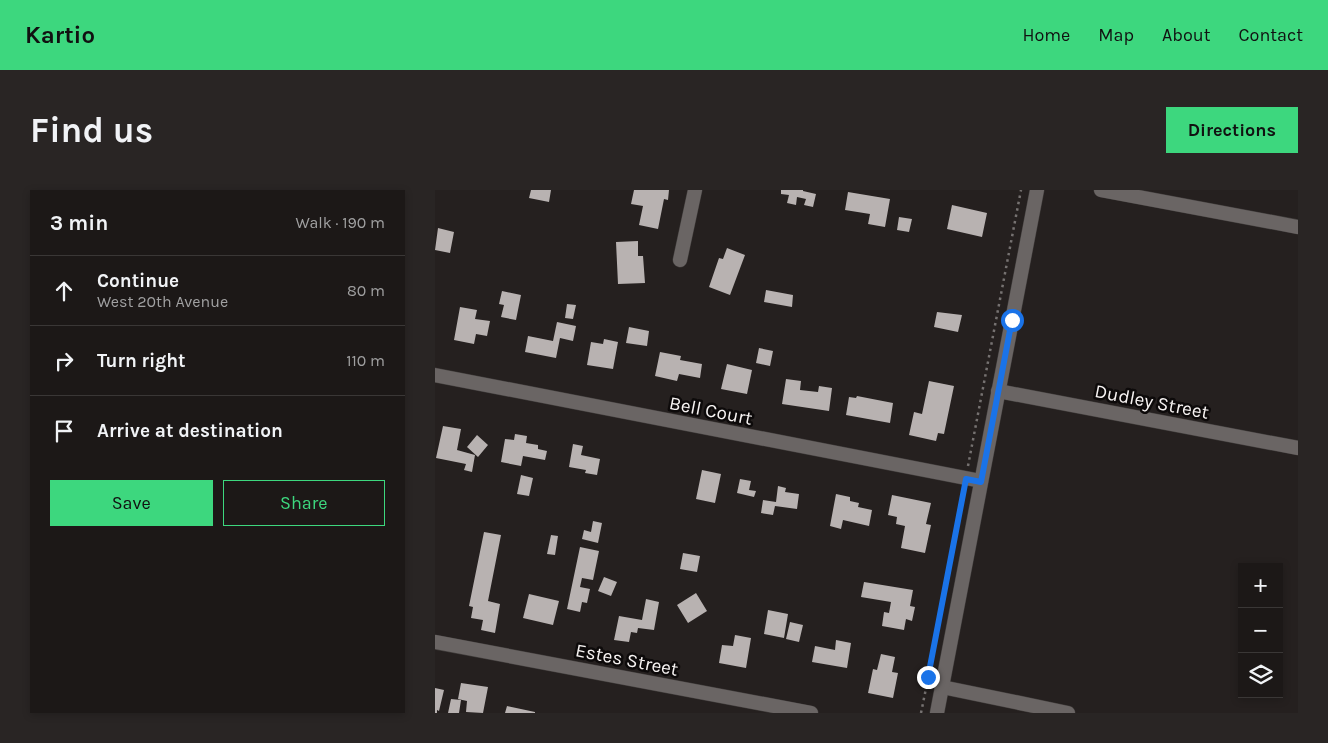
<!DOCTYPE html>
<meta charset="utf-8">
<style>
body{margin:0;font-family:Karla,sans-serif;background:#292524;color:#f1f3f6}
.controls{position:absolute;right:15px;bottom:15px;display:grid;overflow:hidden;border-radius:0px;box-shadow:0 2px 8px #0003}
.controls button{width:45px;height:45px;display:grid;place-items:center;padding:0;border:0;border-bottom:1px solid #3a3736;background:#1c1817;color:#f1f3f6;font:25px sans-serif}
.stop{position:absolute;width:15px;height:15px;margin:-11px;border:4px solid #1a73e8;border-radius:50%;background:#fff}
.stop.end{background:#1a73e8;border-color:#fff;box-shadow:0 1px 5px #0008}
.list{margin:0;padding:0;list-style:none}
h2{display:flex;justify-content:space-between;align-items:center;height:65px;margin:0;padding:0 20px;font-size:21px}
h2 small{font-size:16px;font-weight:400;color:#a0a0a1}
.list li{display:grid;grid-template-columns:32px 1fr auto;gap:15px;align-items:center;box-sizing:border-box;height:70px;padding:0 20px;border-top:1px solid #3a3736}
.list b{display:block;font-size:19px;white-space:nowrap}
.list p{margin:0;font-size:16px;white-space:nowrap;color:#a0a0a1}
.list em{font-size:16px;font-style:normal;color:#a0a0a1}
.actions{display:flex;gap:10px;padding:15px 20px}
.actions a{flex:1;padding:11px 0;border:1px solid #3dd77e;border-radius:0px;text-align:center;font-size:18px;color:#3dd77e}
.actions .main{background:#3dd77e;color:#111}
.icon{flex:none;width:28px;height:28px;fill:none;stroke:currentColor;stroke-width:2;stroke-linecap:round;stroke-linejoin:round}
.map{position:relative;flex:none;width:863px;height:523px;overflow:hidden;border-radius:0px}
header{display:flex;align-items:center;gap:30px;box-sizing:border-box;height:70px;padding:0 25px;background:#3dd77e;color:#111}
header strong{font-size:24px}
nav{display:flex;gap:28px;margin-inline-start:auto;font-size:18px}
.intro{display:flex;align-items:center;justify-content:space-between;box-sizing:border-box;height:120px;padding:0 30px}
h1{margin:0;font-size:35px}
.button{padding:12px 22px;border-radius:0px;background:#3dd77e;color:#111;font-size:18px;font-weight:700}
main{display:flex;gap:30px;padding:0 30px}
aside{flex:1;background:#1c1817;border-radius:0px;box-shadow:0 2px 8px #0003}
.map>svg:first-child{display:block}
</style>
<header>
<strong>Kartio</strong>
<nav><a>Home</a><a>Map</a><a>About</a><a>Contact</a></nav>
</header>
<div class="intro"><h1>Find us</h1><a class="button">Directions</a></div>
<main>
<aside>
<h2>3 min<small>Walk · 190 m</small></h2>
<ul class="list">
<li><svg class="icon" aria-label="ahead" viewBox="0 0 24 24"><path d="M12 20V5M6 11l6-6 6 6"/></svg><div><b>Continue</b><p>West 20th Avenue</p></div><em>80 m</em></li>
<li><svg class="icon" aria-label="right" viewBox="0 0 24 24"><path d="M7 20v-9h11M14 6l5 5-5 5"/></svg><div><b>Turn right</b></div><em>110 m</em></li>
<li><svg class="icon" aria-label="arrive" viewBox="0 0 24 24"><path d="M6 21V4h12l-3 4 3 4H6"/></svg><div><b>Arrive at destination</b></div></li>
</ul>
<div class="actions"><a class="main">Save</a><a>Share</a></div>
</aside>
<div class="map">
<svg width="863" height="523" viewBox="0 0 863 523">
<rect width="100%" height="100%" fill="#25201f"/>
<path fill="#b8b2b1" d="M96,0H116L114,12L94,8Z
M199,0H234L233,10L229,9L223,39L204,35L208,16L196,14Z
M346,0H368V1L381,4L378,17L369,15L371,9L362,7L361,15L352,13L354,5L346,4Z
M413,2L455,9L450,37L433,34L435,24L410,20Z
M517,15L552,23L547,47L512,39Z
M464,27L477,29L474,42L462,40Z
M3,38L19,42L15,63L0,60Z
M203,51V66H208L210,93L183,94L181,52Z
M292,58L310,65L295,105L274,97L284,68L288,69Z
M331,100L358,105L357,117L329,112Z
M67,101L86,105L81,130L66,127L69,115L64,114Z
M132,114L141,115L138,129L130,128Z
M25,117L42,120L40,129L55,131L52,146L41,144L39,154L19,150Z
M502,122L527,125L523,142L499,137Z
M122,132L141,136L138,151L125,148L121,168L90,162L93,146L118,151Z
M194,137L214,141L212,156L191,153Z
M169,149L183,152L178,179L152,175L156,152L168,154Z
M324,158L338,161L335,176L321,173Z
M225,162L246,166L245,170L267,174L265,188L244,184L242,191L220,186Z
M292,174L317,180L312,204L286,199Z
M351,189L366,191L365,200L383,202L384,196L397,198L394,221L347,214Z
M494,191L519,196L509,244L503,243L501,251L474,245L479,222L487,224Z
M422,206L458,213L455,233L411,225L414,207L421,208Z
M8,236L26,239L22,260L40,265L37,282L29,280L31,274L1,268Z
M80,244L92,246L91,253L103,255V259L112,261L110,270L88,266L86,276L66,272L70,249L79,250Z
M42,245L53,255L43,267L32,257Z
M138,254L148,256L146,265L165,269L162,285L150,283L151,280L134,277Z
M267,280L286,284L280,313L261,309Z
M86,285L98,288L94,306L82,304Z
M305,289L316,291L314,300L321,301L319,307L302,303Z
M343,296L351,298L350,302L364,304L362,319L340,316L338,325L326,323L328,310L341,312Z
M401,304L415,307V311L424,313L423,317L437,320L434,336L408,330L406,339L395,336Z
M457,305L496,313L491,334L496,335L490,363L466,358L470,336L461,334L462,327L453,325Z
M158,331L167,333L163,353L147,349L149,340L156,342Z
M49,342L66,345L53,411L65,414L60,443L46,440L48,430L36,428L38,417L34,416Z
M116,345L123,346L120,365L112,364Z
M145,357L164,361L158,390L147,388L145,397L155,399L152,413L147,412L145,422L132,419Z
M248,363L265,366L262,382L245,379Z
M169,387L182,392L176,406L163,401Z
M429,392L478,400L475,416L480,417L477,431L471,429L469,440L447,436L449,422L454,423L456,412L426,407Z
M261,403L272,421L253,433L242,415Z
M94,404L124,411L118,435L88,428Z
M211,409L224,412L219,440L203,438L202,443L196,442L194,452L179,450L184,426L207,430Z
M333,420L353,424L349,448L329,444Z
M355,432L368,435L364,452L351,449Z
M300,445L316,448L311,478L284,473L287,455L298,456Z
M401,450L416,453L412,478L377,472L380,456L400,460Z
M446,464L460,467L457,482L463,483L458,508L433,503L438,479L442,480Z
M26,493L53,497L48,523L31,522L32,511L23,509Z
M0,498L9,500L4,521L2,520V523H0Z
M16,509L26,510L24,523H13Z
M72,516L100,522V523H70Z"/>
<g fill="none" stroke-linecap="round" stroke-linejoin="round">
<g stroke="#413d3c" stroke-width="15">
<path id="minor" d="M666,0L863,37
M245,70L260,0
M0,185L546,291
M563,201L863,258
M0,452L376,523
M507,497L633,523"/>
</g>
<g stroke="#413d3c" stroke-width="15">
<path id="tertiary" d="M502,523L602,0"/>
</g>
<path stroke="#767271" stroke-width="2.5" stroke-dasharray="2.5 4" stroke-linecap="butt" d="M533,276L586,0
M518,357L529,301
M486,523L503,439"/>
<use href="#minor" stroke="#6a6564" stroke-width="14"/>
<use href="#tertiary" stroke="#6a6564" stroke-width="14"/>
</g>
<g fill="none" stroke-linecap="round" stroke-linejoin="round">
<path stroke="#1a73e8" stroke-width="6" d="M493,487L531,289L546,292L577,130"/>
</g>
<g text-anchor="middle" stroke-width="5" stroke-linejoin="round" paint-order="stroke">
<g font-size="19" fill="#f7f3f2" stroke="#0d0a0a">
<text transform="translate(717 211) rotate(11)" y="7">Dudley Street</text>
<text transform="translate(276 220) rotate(11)" y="7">Bell Court</text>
<text transform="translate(192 469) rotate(11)" y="7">Estes Street</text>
</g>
</g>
</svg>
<div class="controls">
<button>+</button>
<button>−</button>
<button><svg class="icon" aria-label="layers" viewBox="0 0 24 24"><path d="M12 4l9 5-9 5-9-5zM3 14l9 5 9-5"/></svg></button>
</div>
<div class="stop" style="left:577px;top:130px"></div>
<div class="stop end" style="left:493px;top:487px"></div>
</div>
</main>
